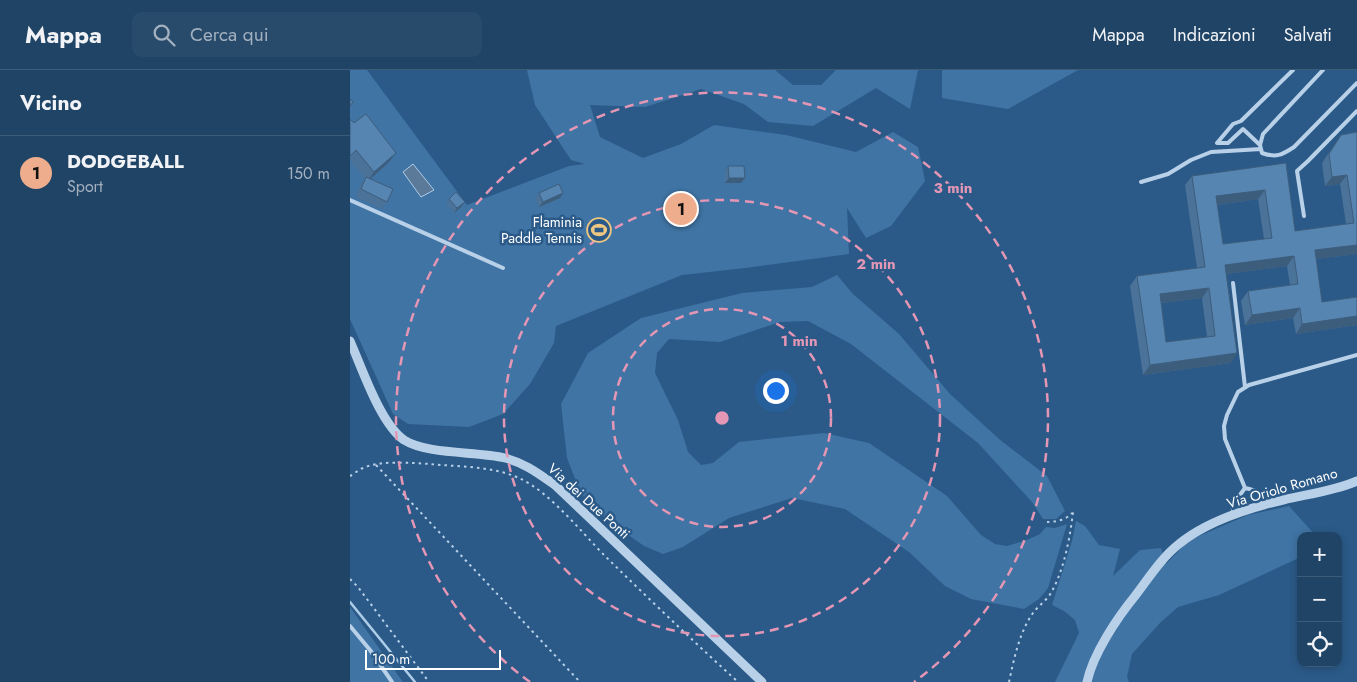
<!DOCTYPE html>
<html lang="it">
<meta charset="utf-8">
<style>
body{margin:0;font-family:Jost,sans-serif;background:#284b6c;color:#f1f3f6}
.controls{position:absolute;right:15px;bottom:15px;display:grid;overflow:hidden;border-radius:10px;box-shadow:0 2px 8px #0003}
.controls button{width:45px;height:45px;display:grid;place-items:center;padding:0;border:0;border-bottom:1px solid #3d5c7a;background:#204466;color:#f1f3f6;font:25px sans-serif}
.scale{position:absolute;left:15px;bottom:12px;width:136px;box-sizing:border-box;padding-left:5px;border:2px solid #fff;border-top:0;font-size:14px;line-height:18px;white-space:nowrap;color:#fff;-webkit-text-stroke:4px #2b5a88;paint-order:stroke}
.you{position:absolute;left:425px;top:320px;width:18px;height:18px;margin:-12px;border:4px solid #fff;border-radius:50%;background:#1a73e8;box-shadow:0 0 0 8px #1a73e833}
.badge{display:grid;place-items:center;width:32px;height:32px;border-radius:50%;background:#eead8d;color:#111;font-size:16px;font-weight:700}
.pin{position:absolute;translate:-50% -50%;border:2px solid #fff;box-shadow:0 1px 5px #0006}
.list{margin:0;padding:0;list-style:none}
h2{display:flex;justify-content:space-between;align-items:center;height:65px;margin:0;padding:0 20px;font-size:21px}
h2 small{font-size:16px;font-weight:400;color:#a2b0bf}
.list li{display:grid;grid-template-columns:32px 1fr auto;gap:15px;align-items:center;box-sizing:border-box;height:75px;padding:0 20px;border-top:1px solid #3d5c7a}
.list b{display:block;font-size:19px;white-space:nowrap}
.list p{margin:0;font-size:16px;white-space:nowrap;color:#a2b0bf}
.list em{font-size:16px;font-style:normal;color:#a2b0bf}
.icon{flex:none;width:28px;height:28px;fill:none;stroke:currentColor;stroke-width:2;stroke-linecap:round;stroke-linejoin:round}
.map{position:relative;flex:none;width:1007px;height:612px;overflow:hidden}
header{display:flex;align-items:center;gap:30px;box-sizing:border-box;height:70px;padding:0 25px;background:#204466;border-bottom:1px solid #3d5c7a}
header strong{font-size:24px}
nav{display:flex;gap:28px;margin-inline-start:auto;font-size:18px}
.search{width:350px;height:45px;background:#284b6c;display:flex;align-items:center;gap:12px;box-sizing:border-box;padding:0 18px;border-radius:10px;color:#a2b0bf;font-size:19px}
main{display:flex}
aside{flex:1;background:#204466}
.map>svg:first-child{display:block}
</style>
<header>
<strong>Mappa</strong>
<div class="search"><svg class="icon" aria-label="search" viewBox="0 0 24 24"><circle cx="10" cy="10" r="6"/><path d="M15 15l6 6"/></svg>Cerca qui</div>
<nav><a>Mappa</a><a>Indicazioni</a><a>Salvati</a></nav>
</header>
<main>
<aside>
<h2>Vicino<small></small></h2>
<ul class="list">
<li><span class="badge">1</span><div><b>DODGEBALL</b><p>Sport</p></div><em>150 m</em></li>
</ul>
</aside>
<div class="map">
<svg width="1007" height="612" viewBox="0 0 1007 612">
<rect width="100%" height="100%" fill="#2b5a88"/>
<path fill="#4074a4" d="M0,0H17L117,135L219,96L235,94L221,90L185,35L177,0H425L443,15H471L486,0H568L560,39L526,18L463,56L418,52L394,34L351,19L295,37L240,35L250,67L293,88L331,74L364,55L436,65L506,82L543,62L568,77L575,111L541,156L516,168L497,138L499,184L395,198L332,205L206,256L204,273L180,314L153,344L119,357L58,354L43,344L0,249Z
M592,0H728L658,39L592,28Z
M487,205L503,224L549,264L600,324L649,369L697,406L715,441L706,449H693L682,432L628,373L501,274L458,251L430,252L370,272L319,269L307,283L305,303L328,350L338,382L351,395L363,393L389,372L474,363L519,373L597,426L631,465L645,474L657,476L677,470L690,464L696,457L705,458L717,454L698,518L689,529L674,539L621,529L595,516L559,482L495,439L442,428L379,448L333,477L313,484L294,476L256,449L231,424L217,388L211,334L238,283L291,248L392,223L462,217Z
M939,436L966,466H951V487L869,525L828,537L810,553L782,584L777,607L779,612H705L729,563L725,550L714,541L702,535L722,471L726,451L735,456L749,475L770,479L763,506L790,480L811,478L816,494L835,474L849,466L898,445Z
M0,537L50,608L53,612H0Z"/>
<path fill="#5b7a99" stroke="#adcce8" d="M63,94L84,120L71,127L53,102Z"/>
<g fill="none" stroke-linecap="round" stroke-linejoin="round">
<path stroke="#adcce8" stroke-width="2.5" d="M0,532L65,612"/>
<path stroke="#b8d1e8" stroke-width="2" stroke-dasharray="2.5 4" stroke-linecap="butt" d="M26,395L230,612
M0,406C4,404 8,400 13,398C30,390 61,393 80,394C110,397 142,396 169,408C200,422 232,463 256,487C299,529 343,571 388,612
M697,452C705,452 716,450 722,443
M0,509L8,517L79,612
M659,612C664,589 669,563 683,543C688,536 696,531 701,523C714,500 720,468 723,442"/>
<path stroke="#b8d1e8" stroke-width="4" d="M943,0L891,51L883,54L867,73H878L893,59L910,75L912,83C926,88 932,85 944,77L1007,13
M910,75L913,64L973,0
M791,112L818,104L841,90L861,82L911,79
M0,130L153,198
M954,146L947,101L958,91L1007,41
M883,213L895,317
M895,418L875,369L874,356L877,345L888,322L899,315L1007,285
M884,443L882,436L895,418C905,420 915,423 919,433
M0,556L20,580L42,612"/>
<path stroke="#b8d1e8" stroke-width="9" d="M0,271C12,298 30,353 54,370C78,385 127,381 155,388C175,393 189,404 205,415L412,612
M737,612C743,584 767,548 785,526C798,509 812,487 829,474C857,451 899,438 933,430C958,424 984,421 1007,411"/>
</g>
<path fill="#4b7298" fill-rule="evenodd" d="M0,49L39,92L20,109L37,132L32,139L6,127L11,114L15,109L0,90Z
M1007,62V184L966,189L972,232L1007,227V255L946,264L943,248L895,255L891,231L898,221L940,215L937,196L876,204L881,293L793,305L780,216L787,206L847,198L835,115L842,106L936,93L945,161L996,154L990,114L975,116L972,93L991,65ZM908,129L914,169L873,174L867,135ZM852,228L857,267L816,272L811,233Z
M378,96L395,108L391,113H375V101Z
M189,123L210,128L189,137L185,128Z
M99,129L111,137L104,143L96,133Z"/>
<path fill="#3d5d7c" d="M46,83L39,92L17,112L24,102Z
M997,105L990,114L975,116L982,107Z
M379,108H395L391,113H375Z
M915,120L908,129L860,136L866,126Z
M213,123L210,128L189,137L193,132Z
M115,132L111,137L104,143L107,138Z
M1007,175V184L958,190L965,180Z
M944,186L937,196L868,205L875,195Z
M859,218L852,228L803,234L810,224Z
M950,238L943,248L895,255L902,245Z
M1007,246V255L946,264L952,254Z
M887,283L881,293L793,305L800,295Z"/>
<path fill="#5785b1" stroke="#3d5d7c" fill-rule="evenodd" d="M0,29L3,32L0,36Z
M16,44L46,83L24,102L6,80L0,86V49L4,53Z
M1007,62V175L965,180L972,232L1007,227V246L952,254L950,238L902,245L898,221L948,214L944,186L875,195L887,283L800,295L787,206L855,197L842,106L936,93L945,161L1004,153L997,105L982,107L979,84L991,65ZM915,120L922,168L873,174L866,126ZM859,218L865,266L816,272L810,224Z
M378,96H394L395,108H379Z
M16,107L43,119L37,132L11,119Z
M209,114L213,123L193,132L189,123Z
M106,122L115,132L107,138L99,129Z"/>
<g fill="none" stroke="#e497b5" stroke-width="2.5" stroke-dasharray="9 6">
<circle cx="372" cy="348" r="109"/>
<circle cx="372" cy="348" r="218"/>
<path d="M180 612A326 326 0 1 1 564 612"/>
</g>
<defs>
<g id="stadium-ring" transform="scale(1.25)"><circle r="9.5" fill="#2b5a88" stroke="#eec780" stroke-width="1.5"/><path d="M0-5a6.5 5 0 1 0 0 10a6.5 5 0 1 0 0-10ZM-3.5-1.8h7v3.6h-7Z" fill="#eec780"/></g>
</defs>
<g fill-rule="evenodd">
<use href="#stadium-ring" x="249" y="160"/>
</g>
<g text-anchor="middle" stroke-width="5" stroke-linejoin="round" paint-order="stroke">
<g font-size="14" fill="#fff" stroke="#2b5a88" text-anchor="end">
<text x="232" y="157">Flaminia<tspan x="232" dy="16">Paddle Tennis</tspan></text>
</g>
<g font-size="14" fill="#fff" stroke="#2b5a88">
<text transform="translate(932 418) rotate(-16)" y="5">Via Oriolo Romano</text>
<text transform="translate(239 431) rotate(42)" y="5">Via dei Due Ponti</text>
</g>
</g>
<circle cx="372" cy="348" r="8" fill="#e497b5" stroke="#2b5a88" stroke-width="2.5"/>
<g font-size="15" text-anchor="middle" font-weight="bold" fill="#e497b5" stroke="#2b5a88" stroke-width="5" stroke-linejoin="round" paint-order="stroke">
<text x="603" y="123">3 min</text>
<text x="526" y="199">2 min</text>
<text x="449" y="276">1 min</text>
</g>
</svg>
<div class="controls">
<button>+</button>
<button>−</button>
<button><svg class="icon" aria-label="locate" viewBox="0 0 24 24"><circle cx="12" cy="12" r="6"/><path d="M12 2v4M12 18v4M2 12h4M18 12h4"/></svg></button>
</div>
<div class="scale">100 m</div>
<div class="you"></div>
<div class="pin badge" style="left:331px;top:139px">1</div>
</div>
</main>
